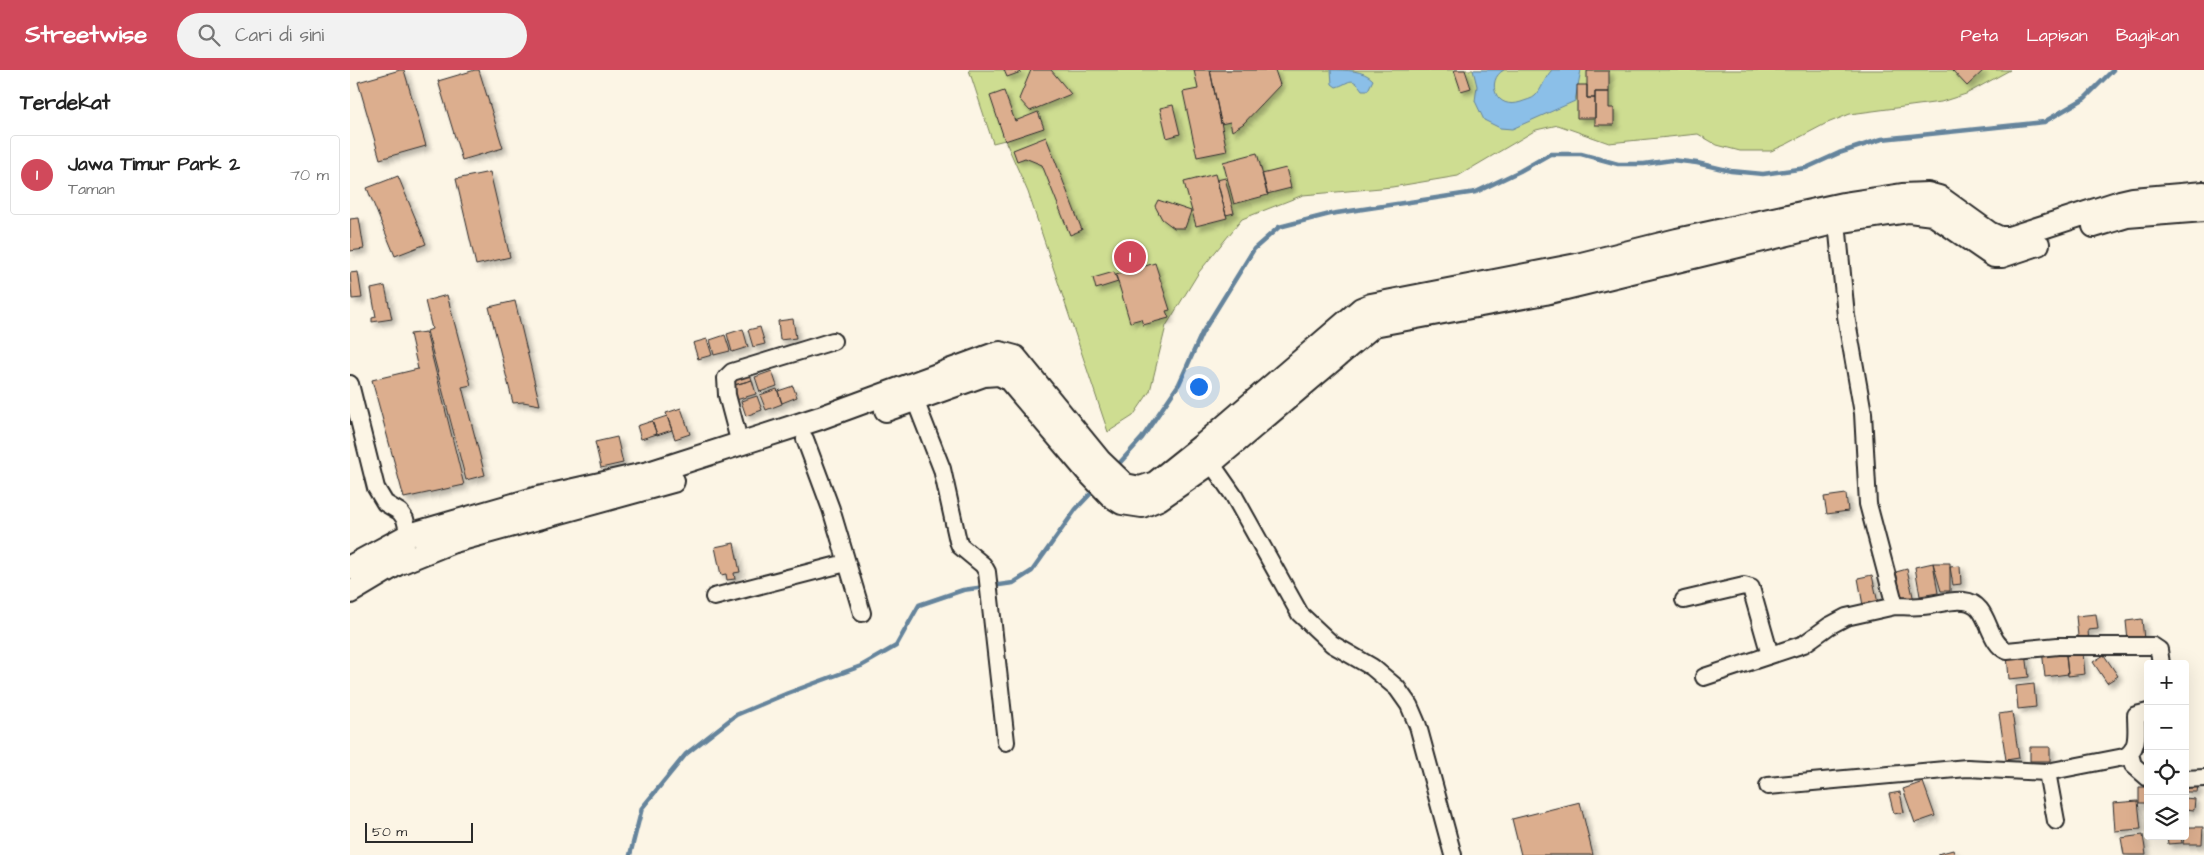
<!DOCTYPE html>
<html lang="id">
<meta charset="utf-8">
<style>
body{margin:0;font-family:"Architects Daughter",sans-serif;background:#f2f2f2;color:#222}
.controls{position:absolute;right:15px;bottom:15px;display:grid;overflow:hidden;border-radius:5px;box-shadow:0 5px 20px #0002}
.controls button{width:45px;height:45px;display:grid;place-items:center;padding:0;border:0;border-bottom:1px solid #e0e0e0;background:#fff;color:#222;font:25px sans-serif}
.scale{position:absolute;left:15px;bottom:12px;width:108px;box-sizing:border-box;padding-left:5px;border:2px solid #2b2b2b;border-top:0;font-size:14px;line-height:18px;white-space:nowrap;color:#2b2b2b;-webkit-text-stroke:4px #fcf5e5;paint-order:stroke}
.you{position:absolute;left:848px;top:316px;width:18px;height:18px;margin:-12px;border:4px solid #fff;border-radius:50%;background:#1a73e8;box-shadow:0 0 0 8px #1a73e833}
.badge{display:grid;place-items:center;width:32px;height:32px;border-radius:50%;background:#d1495b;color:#fff;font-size:16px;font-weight:700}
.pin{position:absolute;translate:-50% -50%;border:2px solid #fff;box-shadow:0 1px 5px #0006}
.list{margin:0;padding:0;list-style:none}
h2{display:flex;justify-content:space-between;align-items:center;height:65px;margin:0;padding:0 20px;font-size:21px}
h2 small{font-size:16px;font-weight:400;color:#767676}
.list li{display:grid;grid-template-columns:32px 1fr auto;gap:15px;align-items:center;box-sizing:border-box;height:80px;margin:0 10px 10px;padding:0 10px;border:1px solid #e0e0e0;border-radius:5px}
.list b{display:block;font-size:19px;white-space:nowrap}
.list p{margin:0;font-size:16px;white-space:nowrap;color:#767676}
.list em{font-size:16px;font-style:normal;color:#767676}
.icon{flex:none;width:28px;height:28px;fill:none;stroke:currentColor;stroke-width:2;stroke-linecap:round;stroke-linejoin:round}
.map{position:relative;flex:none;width:1854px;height:785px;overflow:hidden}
header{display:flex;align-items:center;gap:30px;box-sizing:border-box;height:70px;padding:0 25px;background:#d1495b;color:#fff}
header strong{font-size:24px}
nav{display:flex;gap:28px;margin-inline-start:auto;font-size:18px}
.search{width:350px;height:45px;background:#f2f2f2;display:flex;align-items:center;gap:12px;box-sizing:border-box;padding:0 18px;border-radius:28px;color:#767676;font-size:19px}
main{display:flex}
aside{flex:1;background:#fff}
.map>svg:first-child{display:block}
</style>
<header>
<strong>Streetwise</strong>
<div class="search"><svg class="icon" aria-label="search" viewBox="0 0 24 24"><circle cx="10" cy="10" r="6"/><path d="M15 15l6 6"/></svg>Cari di sini</div>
<nav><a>Peta</a><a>Lapisan</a><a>Bagikan</a></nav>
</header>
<main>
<aside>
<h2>Terdekat<small></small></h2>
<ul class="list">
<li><span class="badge">1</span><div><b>Jawa Timur Park 2</b><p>Taman</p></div><em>70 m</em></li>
</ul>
</aside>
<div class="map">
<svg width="1854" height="785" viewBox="0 0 1854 785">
<defs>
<filter id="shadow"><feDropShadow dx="4" dy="4" stdDeviation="2.5" flood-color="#0004"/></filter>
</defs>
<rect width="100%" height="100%" fill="#fcf5e5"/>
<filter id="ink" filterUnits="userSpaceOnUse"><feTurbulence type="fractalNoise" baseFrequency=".02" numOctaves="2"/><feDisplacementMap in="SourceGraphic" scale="10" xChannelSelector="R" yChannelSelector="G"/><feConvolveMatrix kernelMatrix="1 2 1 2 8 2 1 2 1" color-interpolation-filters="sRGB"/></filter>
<g filter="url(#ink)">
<path fill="#cedd91" stroke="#7c845e" d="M619,0H1660L1616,24L1591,32L1500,44L1475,54L1437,74L1421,81H1390L1367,75L1348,64L1259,73L1208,55L1186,60L1108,106L1042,117L953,125L892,149L849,202L816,256L800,321L783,346L758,362L678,122L655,70L643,73Z"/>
<path fill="#8bbfe8" stroke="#65849c" d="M981,0C996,0 1014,0 1023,10L1018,20H1012C1001,4 999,14 986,17L982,14Z
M1123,0H1154C1136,9 1144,41 1171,32C1176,30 1182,29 1185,26C1192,20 1194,8 1202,0H1231L1225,31L1162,59L1150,58L1134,50L1125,31L1127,16Z"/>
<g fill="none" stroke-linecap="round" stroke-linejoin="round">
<path stroke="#65849c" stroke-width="4.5" d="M766,397L792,368L829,314L852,263L904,179L929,157L980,144L1126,122L1170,101L1200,84H1231L1268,94H1294L1322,90L1347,93L1381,101L1413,104L1456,98L1489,83L1532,69L1694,52L1735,28L1763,0
M642,516L663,513L682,501L726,439L745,419
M280,785L292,738L336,684L386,645L438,623L511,596L546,576L569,535L613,520L635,517"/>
</g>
<path fill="#dcae8e" stroke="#2b2b2b" filter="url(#shadow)" d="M50,0H54L76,76L30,89L8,12Z
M125,0H129L153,78L112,90L88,11Z
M654,0H670L671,2L657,7Z
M681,0H701L721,24L680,41L669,29Z
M844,0H860L877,81L847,87L833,22L848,19Z
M860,0H925L930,15L893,54L882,61L880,52L871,54Z
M1104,0H1115L1121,18L1111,21Z
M1602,0H1634L1617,16Z
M1237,1H1259V22H1245V28H1237Z
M1227,15H1237V28H1245V48H1227Z
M654,21L665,51L688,42L694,58L655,71L640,26Z
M1245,22H1259V38H1264V55H1245Z
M823,35L830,64L817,68L810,38Z
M696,67L732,160L720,165L692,95L675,88L667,91L663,80Z
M907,83L918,125L884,134L873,92Z
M936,98L941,118L917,124L912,104Z
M140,102L160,187L126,195L106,109Z
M865,104L877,148L846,156L834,112Z
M48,106L76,174L45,186L17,118Z
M875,108L884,143L876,145L867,110Z
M808,130L841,141L835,158H824L812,149L805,136Z
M9,148L14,179L0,181V149Z
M805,193L820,240L816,241L819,248L793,255L791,249L780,252L766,205Z
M8,202L12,228L2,229L0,203Z
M764,202L768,212L746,219L743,208Z
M35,216L42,249L22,252V248L26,247L21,219Z
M97,225L121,315L112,317L135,405L116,410L77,261L82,259L75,231Z
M165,231L190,335L173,332L163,333L139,237Z
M443,249L446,268L430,270L428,251Z
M410,257L415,274L403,277L398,260Z
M393,259L398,277L382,282L377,264Z
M76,262L114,415L54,428L22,310L68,299L60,264Z
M375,265L380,281L364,285L360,270Z
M357,269L362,285L348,289L343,273Z
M422,301L427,316L410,322L405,307Z
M399,302L402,310L381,316L379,308Z
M402,310L406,324L386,330L381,316Z
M443,316L447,327L432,333L428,321Z
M427,319L432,334L416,340L410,325Z
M407,326L412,340L396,346L391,331Z
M331,338L340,364L325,369L316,343Z
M317,346L322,360L307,365L302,351Z
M302,351L307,364L291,369L287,356Z
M267,367L273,393L251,398L245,372Z
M1496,424L1498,441L1477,444L1474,427Z
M384,473L390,502L384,503L385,509L377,510L376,504L371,505L365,477Z
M1583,493H1600V521H1591Z
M1583,493L1588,523L1570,526L1565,497Z
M1610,496L1611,514L1603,515L1600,497Z
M1557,499L1564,531L1553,534L1546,502Z
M1522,505L1529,538L1514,541L1508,508Z
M1746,544L1748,559L1738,560L1739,575L1729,576L1726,546Z
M1792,549L1794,570L1778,571L1776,551Z
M1715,577L1718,604L1695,607L1692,580Z
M1676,583L1679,607L1659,609L1657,585Z
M1733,583L1735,604L1718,606L1716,584Z
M1754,585L1768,606L1757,613L1743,592Z
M1684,614L1686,637L1668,639L1666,616Z
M1662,642L1669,688L1656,690L1649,644Z
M1680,677H1700V691H1680Z
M1573,712L1585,746L1565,753L1553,719Z
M1835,715L1848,716L1847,722H1835Z
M1789,717H1798V733H1789Z
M1550,722L1554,742L1544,744L1539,724Z
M1835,728L1845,729L1844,740L1835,739Z
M1788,731L1791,759L1765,761L1763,733Z
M1230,732L1243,785H1171L1162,749Z
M1835,757H1853L1852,774H1833Z
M1793,765L1796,785H1774L1771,768Z
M1817,766H1831L1832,773L1818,774Z
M1603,780L1605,785H1589L1588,784Z"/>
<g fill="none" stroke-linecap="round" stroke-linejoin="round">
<g stroke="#2b2b2b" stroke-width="20">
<path id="street" d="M1487,152L1496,246L1513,343L1518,434L1545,536C1554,536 1563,537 1572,536C1586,535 1601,529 1614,531C1640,533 1636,572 1657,581L1708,576H1803L1809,580L1811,594
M0,314L26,418L35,433L50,442L55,449L59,465
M565,330L592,399L608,471L610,476L633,495L637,502L656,672
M455,369L481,439L512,543
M390,374L377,325L376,308L382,302L483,271
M861,393L884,426L950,544L982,574L1022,597L1047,618L1059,635L1068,656L1103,785
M364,527L496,493
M1334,530L1394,516L1401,518L1420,585
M1354,607L1454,574L1479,556L1496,547L1545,536
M1780,684L1783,695L1798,708
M1697,702L1706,751
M1835,709L1854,708
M1418,716L1617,698L1697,702L1774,687C1790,680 1786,660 1786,645L1798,642"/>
</g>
<g stroke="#2b2b2b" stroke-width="26">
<path id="secondary" d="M1744,156L1777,146L1854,140
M536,340L634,305L649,304L659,309L737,401L761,426L772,433L792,436L809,429L861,393L1024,255L1195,223L1487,152L1559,141L1583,144L1644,186H1652L1688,174
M0,497L59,465L184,429L299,403L470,348L642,285L650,283L665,287L750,391L775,415L790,418L805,413L855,373L1011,239L1021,235L1227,195L1327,170L1493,134L1552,125L1578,124L1589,127L1639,163L1650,168H1659L1770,132L1783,129L1854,123
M0,522L47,494L101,472L323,411"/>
</g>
<use href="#street" stroke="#fcf5e5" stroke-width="16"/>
<use href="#secondary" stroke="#fcf5e5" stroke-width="22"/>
</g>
</g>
</svg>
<div class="controls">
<button>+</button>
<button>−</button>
<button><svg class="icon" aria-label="locate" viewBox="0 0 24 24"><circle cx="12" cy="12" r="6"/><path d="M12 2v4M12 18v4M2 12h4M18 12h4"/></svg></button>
<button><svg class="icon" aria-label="layers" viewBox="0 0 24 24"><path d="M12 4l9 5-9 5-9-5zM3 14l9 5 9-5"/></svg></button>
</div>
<div class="scale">50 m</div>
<div class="you"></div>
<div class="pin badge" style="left:780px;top:187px">1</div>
</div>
</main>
